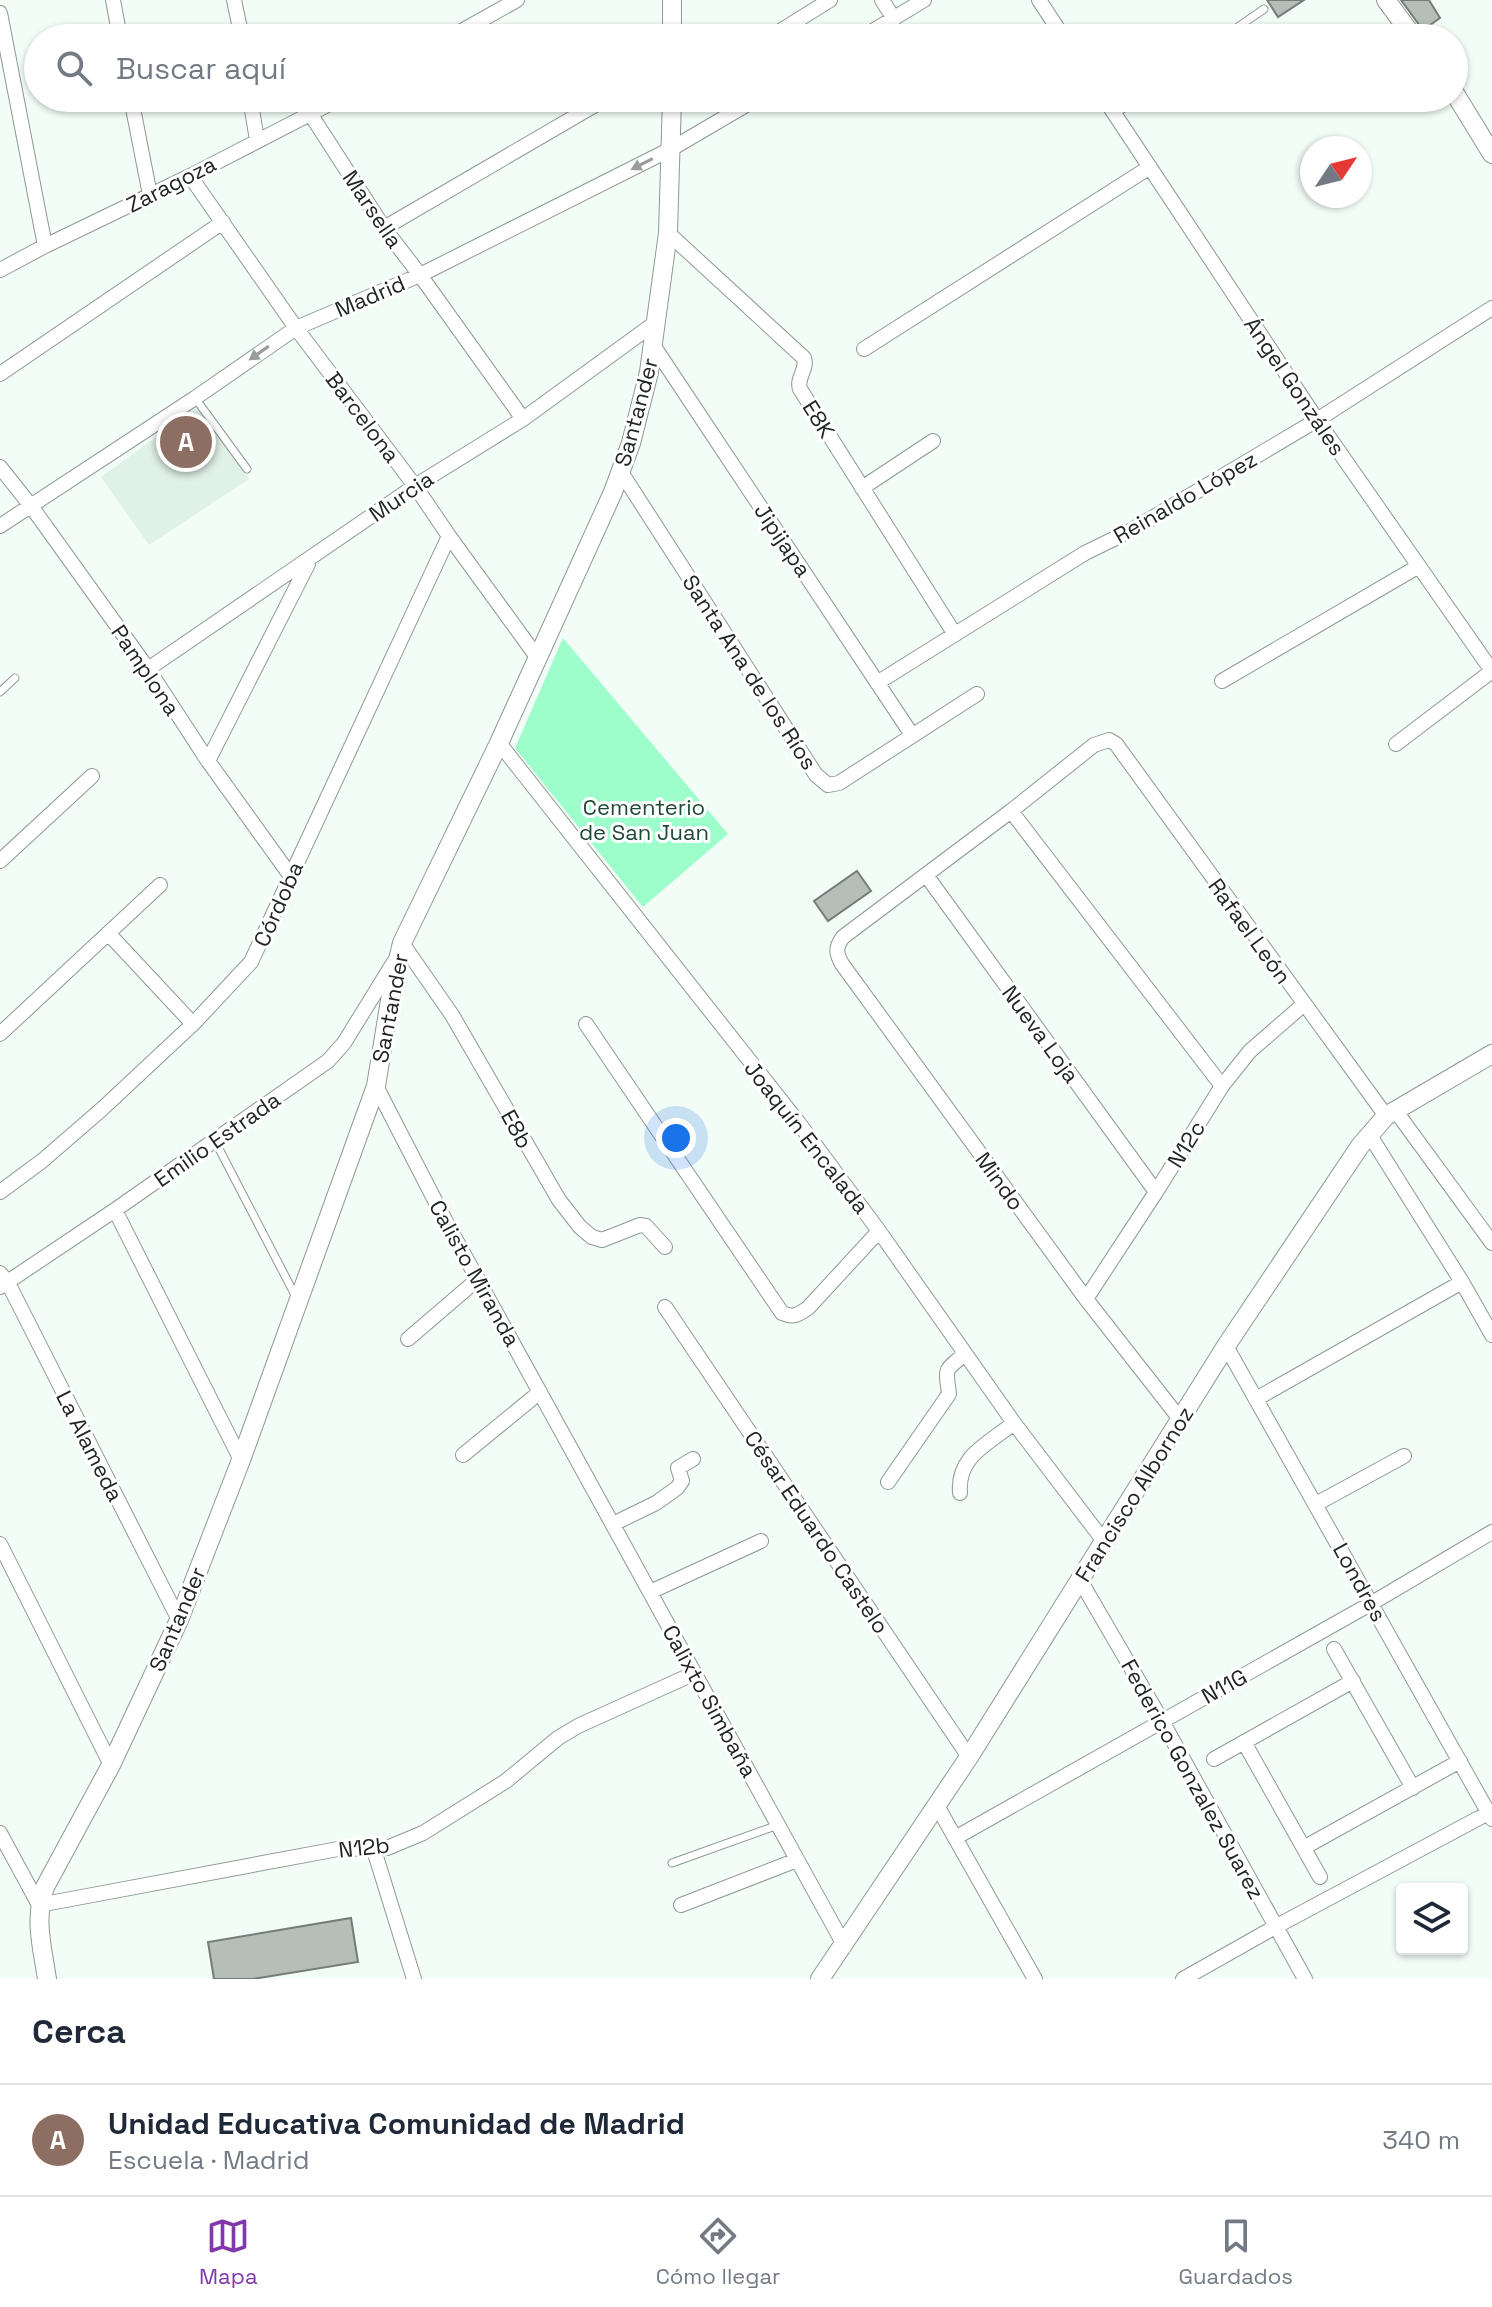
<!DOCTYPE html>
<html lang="es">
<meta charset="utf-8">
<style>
body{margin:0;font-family:"Space Grotesk",sans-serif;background:#f6f6f7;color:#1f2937}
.controls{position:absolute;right:24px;bottom:24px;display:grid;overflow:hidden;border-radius:8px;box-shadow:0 2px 6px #0004}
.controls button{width:72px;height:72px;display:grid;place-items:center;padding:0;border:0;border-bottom:2px solid #e0e1e3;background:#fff;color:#1f2937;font:40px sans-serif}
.compass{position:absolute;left:1300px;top:136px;width:72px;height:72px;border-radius:50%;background:#fff;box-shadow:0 2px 6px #0004;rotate:55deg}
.you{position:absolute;left:676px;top:1138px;width:28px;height:28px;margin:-20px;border:6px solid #fff;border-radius:50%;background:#1a73e8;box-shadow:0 0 0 12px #1a73e833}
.badge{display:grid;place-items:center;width:52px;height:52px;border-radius:50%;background:#8038aa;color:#fff;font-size:26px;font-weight:700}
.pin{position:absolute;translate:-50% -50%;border:4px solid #fff;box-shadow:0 2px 8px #0006}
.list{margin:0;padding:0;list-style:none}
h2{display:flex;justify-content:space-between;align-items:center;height:104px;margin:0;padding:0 32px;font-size:34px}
h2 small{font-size:26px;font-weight:400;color:#747a83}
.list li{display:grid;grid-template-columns:52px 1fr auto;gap:24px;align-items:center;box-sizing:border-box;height:112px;padding:0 32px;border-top:2px solid #e0e1e3}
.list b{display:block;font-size:30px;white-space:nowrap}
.list p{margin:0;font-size:26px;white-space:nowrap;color:#747a83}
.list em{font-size:26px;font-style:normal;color:#747a83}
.icon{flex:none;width:44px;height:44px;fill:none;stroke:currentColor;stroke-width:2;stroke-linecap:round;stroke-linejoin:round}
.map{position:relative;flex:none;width:1492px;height:1979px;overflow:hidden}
.search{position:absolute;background:#fff;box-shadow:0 2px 6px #0004;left:24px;right:24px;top:24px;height:88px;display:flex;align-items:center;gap:20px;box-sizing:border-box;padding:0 28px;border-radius:44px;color:#747a83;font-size:30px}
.sheet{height:216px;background:#fff}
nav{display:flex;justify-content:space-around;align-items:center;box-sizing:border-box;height:112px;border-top:2px solid #e0e1e3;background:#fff;font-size:22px;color:#747a83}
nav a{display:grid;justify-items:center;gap:4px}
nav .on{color:#8038aa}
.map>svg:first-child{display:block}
</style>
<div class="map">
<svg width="1492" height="1979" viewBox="0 0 1492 1979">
<rect width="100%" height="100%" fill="#f3fdf7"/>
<path fill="#e0f1e7" d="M198,407L249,479L149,545L101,477Z"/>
<path fill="#9dfecc" d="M563,638L728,834L643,907L515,748Z"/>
<path fill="#b6beb9" stroke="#747d78" stroke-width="2" d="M1267,0H1304L1278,17Z
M1401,0H1429L1440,18L1423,30Z
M857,871L871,891L828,921L814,901Z
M351,1918L358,1962L253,1979H214L208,1942Z"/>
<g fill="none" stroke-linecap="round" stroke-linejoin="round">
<g stroke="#8f9893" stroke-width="9">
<path id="service" d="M1222,38L1264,9
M1115,114L1138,98
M195,398L247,469
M0,692L15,678
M215,1141L297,1299
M672,1863L778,1825"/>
</g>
<g stroke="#8f9893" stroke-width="16">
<path id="minor" d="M113,0L120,38
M234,0L242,38
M882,0L894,19
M1039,0L1064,38
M0,13L45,246
M449,38L517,0
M769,38L830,0
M861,38L924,0
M131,98L150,195
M250,98L257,140
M1104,98L1317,420L1492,671
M311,115L384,228L420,275L523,419
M190,176L296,328L415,486L449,536L537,657
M384,228L607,98
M668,233L804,358C808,369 796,378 800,389L954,633
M0,270L45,246L190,176L341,98
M653,345L912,735
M864,349L1150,167
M0,374L223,222
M0,467L31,506L148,669L208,761L290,875
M621,472L816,775L828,785L839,783L977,694
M862,488L933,441
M0,526L195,398L296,328L420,275L671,149L758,98
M148,669L415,486L523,419L655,323
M1222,681L1419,566
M877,683L1085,553L1132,530L1317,420L1492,308
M499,743L798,1122L879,1231L1014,1423L1103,1540
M1396,744L1492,671
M208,761L308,564
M1011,811L1222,1086
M0,861L92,776
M926,875L1156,1192
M108,933L193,1024
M402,943L452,1015L559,1200L580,1227L592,1237L602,1240L640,1225L646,1226L665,1247
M586,1024L782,1313C793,1318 798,1315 808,1308L879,1231
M0,1034L160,885
M376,1086L445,1220L843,1943
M1395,1110L1492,1243
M1369,1134L1462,1282L1492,1335
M0,1192L42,1161L102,1109L193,1024L251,962L449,536
M115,1210L241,1460
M0,1273L8,1283L179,1620
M0,1287L115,1210L328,1061L344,1043L394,962
M1086,1299L1156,1192L1222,1086L1250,1051L1303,1005
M665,1307L969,1757
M408,1339L478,1279
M1226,1346L1492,1819
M1256,1399L1462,1282
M1180,1419L1086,1299L842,964C836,953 835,948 843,937L1011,811L1094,745L1109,740L1116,744L1386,1116
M463,1455L540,1392
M888,1482L949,1394C946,1367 943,1372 965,1354
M960,1493C957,1456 988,1444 1014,1423
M1316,1504L1404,1456
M613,1524L656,1503L677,1488L682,1481L678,1468L693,1459
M0,1544L111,1765
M1080,1580L1162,1721L1305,1979
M650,1592L761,1541
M1334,1649L1413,1788
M1244,1742L1320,1877
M1214,1759L1353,1681
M936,1804L1035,1979
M0,1833L39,1905L338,1849L387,1848L423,1833L506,1781L558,1738L578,1726L695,1673
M955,1838L1372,1603L1492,1532
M1305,1847L1460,1761
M374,1850L414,1979
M681,1905L797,1860
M1183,1979L1275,1927L1492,1811"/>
</g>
<g stroke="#8f9893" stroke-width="20">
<path id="tertiary" d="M672,0V38
M1386,0L1414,38
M1454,92L1492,154
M47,1979C42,1946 34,1920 45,1887L111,1765L179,1620L241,1460L376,1086L394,976L402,943L499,743L613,492L631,443L649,372L668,233L672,98
M820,1979L969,1757L1226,1346L1360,1146L1386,1116L1492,1054"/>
</g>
<use href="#service" stroke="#fff" stroke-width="7"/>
<use href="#minor" stroke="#fff" stroke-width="14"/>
<use href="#tertiary" stroke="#fff" stroke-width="18"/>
</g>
<defs><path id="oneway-solid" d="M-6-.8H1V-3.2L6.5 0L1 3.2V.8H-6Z" transform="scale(2)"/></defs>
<g fill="#9b9d9c">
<use href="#oneway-solid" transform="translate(642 164) rotate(153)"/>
<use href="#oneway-solid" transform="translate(259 353) rotate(145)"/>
</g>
<g text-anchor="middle" stroke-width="6" stroke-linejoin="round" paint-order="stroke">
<g font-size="22" fill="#212523" stroke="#fff">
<text transform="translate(171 184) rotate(-27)" y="8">Zaragoza</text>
<text transform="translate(373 209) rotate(56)" y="8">Marsella</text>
<text transform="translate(370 296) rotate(-23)" y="8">Madrid</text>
<text transform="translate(1295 386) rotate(56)" y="8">Ángel Gonzáles</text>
<text transform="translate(636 412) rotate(-75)" y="8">Santander</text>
<text transform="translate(363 417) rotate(53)" y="8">Barcelona</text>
<text transform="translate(819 419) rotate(58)" y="8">E8K</text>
<text transform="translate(401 496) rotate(-34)" y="8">Murcia</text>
<text transform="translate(1185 497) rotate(-30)" y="8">Reinaldo López</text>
<text transform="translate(783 540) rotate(56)" y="8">Jipijapa</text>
<text transform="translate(146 670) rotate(56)" y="8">Pamplona</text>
<text transform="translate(750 672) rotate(57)" y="8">Santa Ana de los Ríos</text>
<text transform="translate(278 904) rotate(-66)" y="8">Córdoba</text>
<text transform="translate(1250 931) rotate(54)" y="8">Rafael León</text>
<text transform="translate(390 1008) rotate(-79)" y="8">Santander</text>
<text transform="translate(1041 1034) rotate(54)" y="8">Nueva Loja</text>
<text transform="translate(517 1129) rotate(61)" y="8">E8b</text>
<text transform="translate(807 1137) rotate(52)" y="8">Joaquín Encalada</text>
<text transform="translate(217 1139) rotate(-35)" y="8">Emilio Estrada</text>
<text transform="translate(1186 1144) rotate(-58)" y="8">N12c</text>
<text transform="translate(1000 1181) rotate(54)" y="8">Mindo</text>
<text transform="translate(475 1273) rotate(61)" y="8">Calisto Miranda</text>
<text transform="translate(90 1446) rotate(63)" y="8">La Alameda</text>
<text transform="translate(1134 1494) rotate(-58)" y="8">Francisco Albornoz</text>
<text transform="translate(817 1532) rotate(56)" y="8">César Eduardo Castelo</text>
<text transform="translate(1360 1582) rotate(61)" y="8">Londres</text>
<text transform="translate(177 1619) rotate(-67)" y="8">Santander</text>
<text transform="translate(1224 1686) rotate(-29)" y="8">N11G</text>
<text transform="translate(710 1701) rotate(61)" y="8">Calixto Simbaña</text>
<text transform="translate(1193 1779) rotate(61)" y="8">Federico Gonzalez Suarez</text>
<text transform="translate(364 1847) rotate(-6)" y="8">N12b</text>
</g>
<g font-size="22" fill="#1f4935" stroke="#fff">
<text x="644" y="815">Cementerio<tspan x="644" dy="25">de San Juan</tspan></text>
</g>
</g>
</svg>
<div class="controls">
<button><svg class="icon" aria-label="layers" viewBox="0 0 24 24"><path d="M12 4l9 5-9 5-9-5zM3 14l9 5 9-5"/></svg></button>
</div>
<svg class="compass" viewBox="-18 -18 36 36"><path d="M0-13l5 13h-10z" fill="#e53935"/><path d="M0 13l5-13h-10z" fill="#747a83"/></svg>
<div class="you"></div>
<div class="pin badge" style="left:186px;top:442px;background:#8d6e63">A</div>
<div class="search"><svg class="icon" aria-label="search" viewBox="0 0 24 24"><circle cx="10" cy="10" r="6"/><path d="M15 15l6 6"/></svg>Buscar aquí</div>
</div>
<section class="sheet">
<h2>Cerca<small></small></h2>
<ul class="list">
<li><span class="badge" style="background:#8d6e63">A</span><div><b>Unidad Educativa Comunidad de Madrid</b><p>Escuela · Madrid</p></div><em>340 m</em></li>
</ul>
</section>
<nav>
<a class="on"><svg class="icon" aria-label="map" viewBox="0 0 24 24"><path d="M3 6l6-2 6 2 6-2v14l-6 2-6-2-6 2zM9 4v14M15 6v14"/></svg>Mapa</a>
<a><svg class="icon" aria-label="directions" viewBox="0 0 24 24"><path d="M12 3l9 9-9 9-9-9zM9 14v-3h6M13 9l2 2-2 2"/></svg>Cómo llegar</a>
<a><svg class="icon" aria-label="saved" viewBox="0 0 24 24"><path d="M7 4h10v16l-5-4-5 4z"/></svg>Guardados</a>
</nav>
